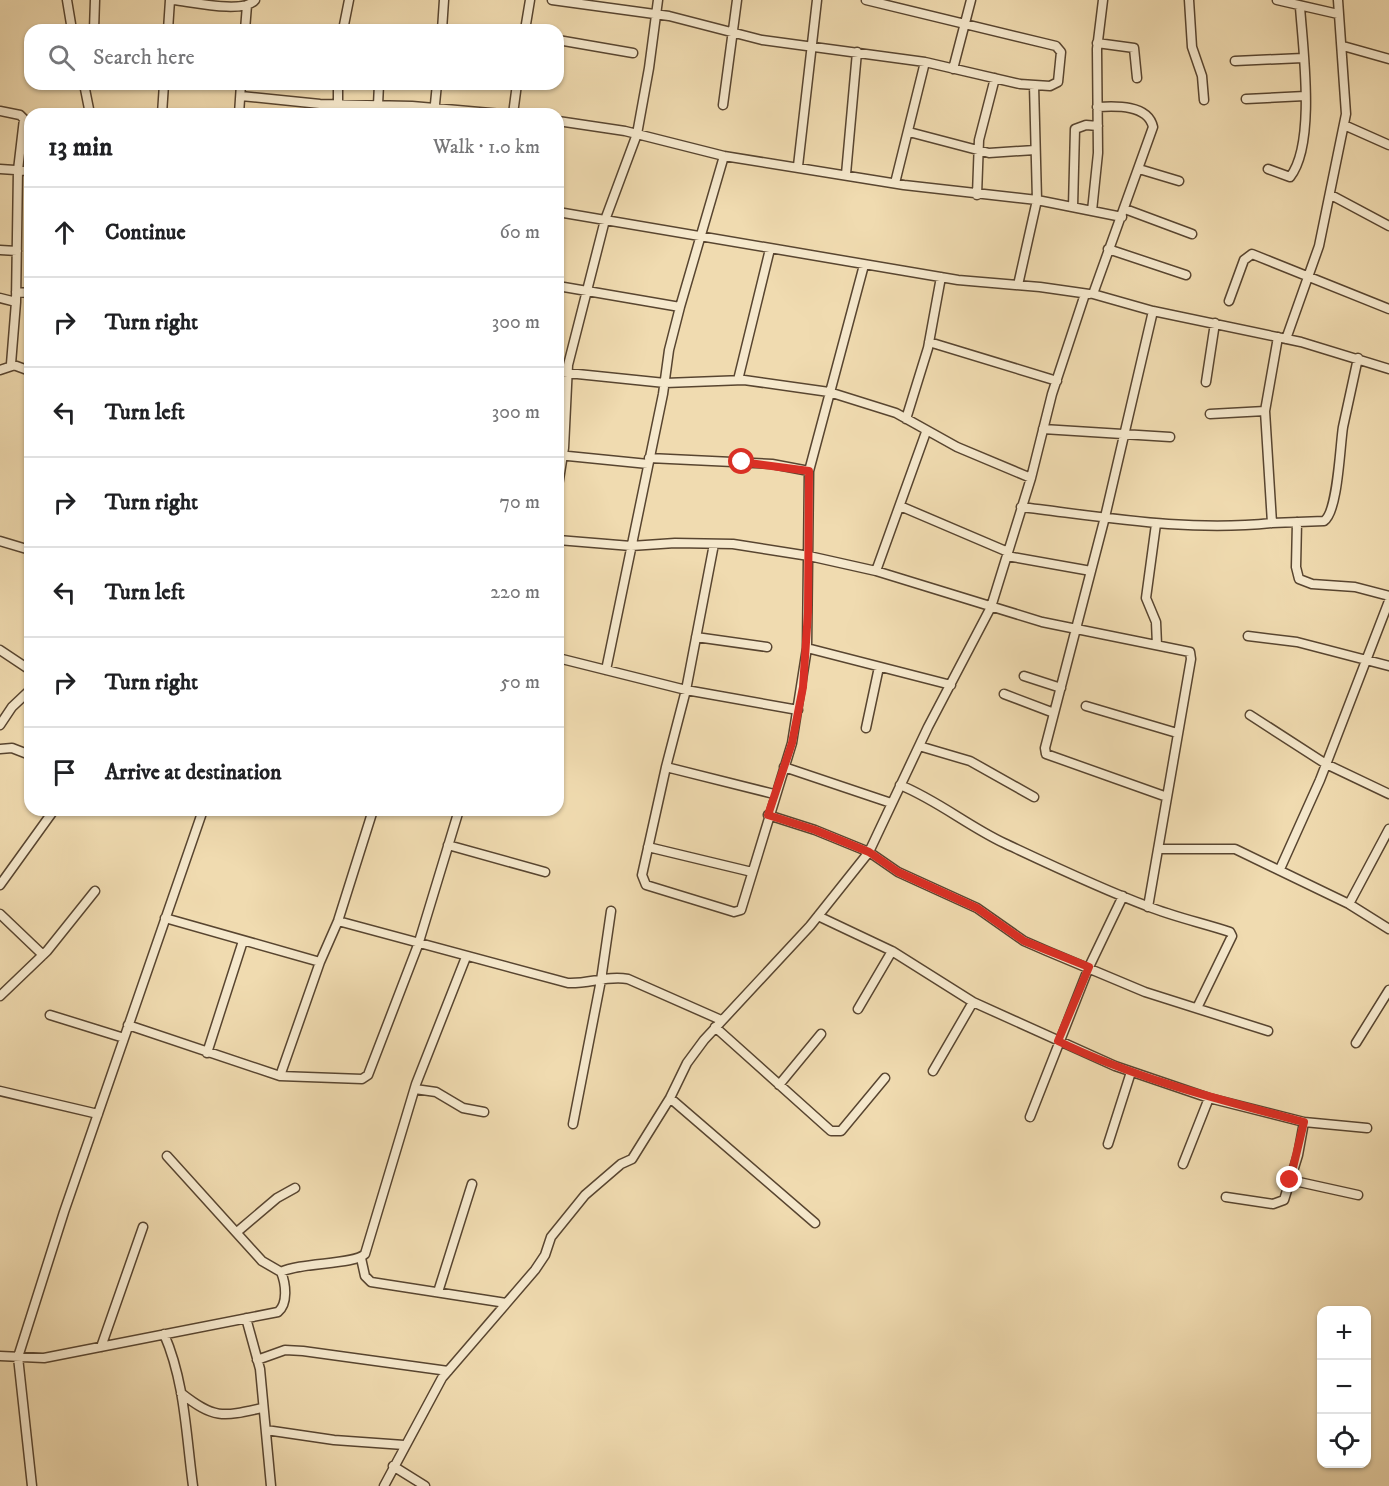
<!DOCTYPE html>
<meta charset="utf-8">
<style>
body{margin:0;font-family:"IM FELL DW Pica",serif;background:#f2f2f2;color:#202124}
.controls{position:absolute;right:18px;bottom:18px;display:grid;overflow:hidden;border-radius:12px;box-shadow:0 2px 4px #0004}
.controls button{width:54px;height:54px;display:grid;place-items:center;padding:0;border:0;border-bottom:2px solid #e0e0e0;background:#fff;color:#202124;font:30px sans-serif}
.stop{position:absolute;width:18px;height:18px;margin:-14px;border:4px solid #d93025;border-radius:50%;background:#fff}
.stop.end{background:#d93025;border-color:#fff;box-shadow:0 2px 6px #0008}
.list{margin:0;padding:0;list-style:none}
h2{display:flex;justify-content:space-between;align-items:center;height:78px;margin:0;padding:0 24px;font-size:26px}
h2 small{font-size:20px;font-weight:400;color:#757577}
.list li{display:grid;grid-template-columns:39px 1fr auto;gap:18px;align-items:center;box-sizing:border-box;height:90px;padding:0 24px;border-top:2px solid #e0e0e0}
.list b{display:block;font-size:22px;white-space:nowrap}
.list em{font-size:20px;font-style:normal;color:#757577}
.icon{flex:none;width:33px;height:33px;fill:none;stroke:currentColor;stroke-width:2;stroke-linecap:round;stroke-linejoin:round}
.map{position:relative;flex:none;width:1389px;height:1486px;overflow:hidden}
.search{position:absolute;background:#fff;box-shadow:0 2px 4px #0004;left:24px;top:24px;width:540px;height:66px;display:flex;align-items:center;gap:15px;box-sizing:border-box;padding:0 21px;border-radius:18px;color:#757577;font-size:22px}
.panel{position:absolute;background:#fff;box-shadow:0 2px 4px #0004;left:24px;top:108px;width:540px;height:708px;border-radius:18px}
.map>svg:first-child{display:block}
</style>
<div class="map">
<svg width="1389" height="1486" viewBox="0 0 1389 1486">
<rect width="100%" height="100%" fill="#f0dbb0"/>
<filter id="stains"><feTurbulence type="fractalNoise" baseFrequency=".00333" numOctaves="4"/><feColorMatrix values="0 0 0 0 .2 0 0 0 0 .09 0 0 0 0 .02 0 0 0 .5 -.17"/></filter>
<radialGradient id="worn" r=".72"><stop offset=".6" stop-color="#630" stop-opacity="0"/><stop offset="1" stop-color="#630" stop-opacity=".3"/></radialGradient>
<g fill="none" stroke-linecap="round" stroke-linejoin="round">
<g stroke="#584530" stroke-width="11">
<path id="minor" d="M67,0L72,30
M174,0C192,2 244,14 255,0
M552,0L669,16L762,40L925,62L1020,84L1050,86L1058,82L1061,52L1056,46L866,0
M1189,0L1192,47L1202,76L1204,100
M1277,0L1338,14
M94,30L95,0
M168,30L170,0
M245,30L247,5
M343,30L349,0
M442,30L444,0
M525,30L530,0
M558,40L633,53
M1097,43L1134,48L1137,78
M1343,46L1389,59
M1235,61L1303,58
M953,69L971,0
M84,84L90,114
M241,96L320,104L412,106L502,114
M1246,99L1305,96
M338,104V84
M378,105L379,84
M723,105L737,0
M1097,107C1115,106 1148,104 1153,127L1093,294L1153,311L1301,342L1389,369
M0,111L20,115L24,119L18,170L16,302L11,364L30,371
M162,114L164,84
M239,114L241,84
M434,114L437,84
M513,114L517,84
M558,121L625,131L724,156L904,185L1037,200L1034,85
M1344,125L1389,145
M909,132L989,153L1035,150
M798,166L817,0
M0,169L30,171
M1139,169L1179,181
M1268,169L1290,177C1316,144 1303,49 1300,7
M846,174L857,52
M895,183L925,62
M977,195L979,140L995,78
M1331,195L1389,226
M1073,207L1075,129L1086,125L1098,126
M1125,209L1192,234
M1092,211L1098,153L1097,49L1103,0
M558,212L958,280L1040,287L1089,294
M1108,249L1186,275
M0,250L17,251
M1018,285L1037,200L1122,217
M558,286L680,307
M16,292L30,293
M0,298L16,302
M1229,301L1244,260L1252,254L1389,309
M1153,311L1105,517L1045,748L1046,754L1167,797
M1278,337L1265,411L1272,523L1324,521C1338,512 1340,445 1343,427C1348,404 1353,381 1358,358
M1286,339L1319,246L1346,114L1338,0
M929,342L1057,381
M0,370L12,366
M558,372L665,383L744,380L829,392L896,413L957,447L1031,478
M738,380L770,249
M1206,382L1215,323
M1210,414L1265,411
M906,419L928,348L941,277
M1043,429L1170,437
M558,455L648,464
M649,458L772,464L809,471
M558,486L564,448L568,365L605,220L637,134L649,68L658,0
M900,506L1008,552
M1021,507C1105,517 1187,532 1272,523
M1297,522L1296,567L1299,579L1312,584L1355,587L1389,596
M1156,524L1146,598L1156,622L1157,645
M558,540L631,546L675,543L733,544L809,556L876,571L1042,622L1190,652L1191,659L1148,907
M0,541L30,550
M714,544L686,690L666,767L642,875L646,885L734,912L741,910L792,743L807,648L809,471L864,265
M1007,556L1091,571
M876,571L926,432
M1248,636L1297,642L1389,666
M696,637L767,647
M807,648L951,685
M0,650L30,670
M558,658L686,690L798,710
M606,670L663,394L669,350L680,307L724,156
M1024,676L1061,688
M1004,694L1054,713
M1086,706L1177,733
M1250,715L1326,764L1389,794
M0,725L12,707L30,690
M866,728L879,667
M919,746L970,761L1034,797
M0,749L12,748L30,755
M666,767L774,794
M784,767L891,803
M900,785C937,800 968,826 1004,843C1051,865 1099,888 1147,906C1174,917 1203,923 1230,932L1232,936L1197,1008
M768,815L815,830L869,852L898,872L977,908L1024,941L1047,951L1145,992L1268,1031
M448,845L545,872
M648,847L752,872
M1158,849H1235L1349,904L1389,929
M1280,869L1320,780L1389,601
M0,885L54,810
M1349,904L1389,829
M0,914L43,955
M818,916L892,951L973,1002L1115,1066L1209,1098L1304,1122L1367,1128
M165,918L320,962L338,921L373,810
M338,921L568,983C589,984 608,975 628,979L721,1020
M0,996L47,951L95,891
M858,1009L892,951
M50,1015L124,1038
M128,1025L280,1076L320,962
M715,1027L831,1131H841L885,1078
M1356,1043L1389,990
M207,1053L243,941
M933,1071L973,1002
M280,1076L362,1079L368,1075L418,945L459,810
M779,1085L821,1034
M415,1089L436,1092L463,1108L484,1112
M0,1091L98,1114
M670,1098L815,1223
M1030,1117L1089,967L1123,896
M573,1124L601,980L611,911
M1108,1144L1131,1072
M1183,1164L1209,1098
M1290,1180L1358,1195
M1226,1197L1273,1204L1284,1200L1298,1155L1304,1122
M237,1232L277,1198L295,1188
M361,1258L365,1276L371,1282L506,1303
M281,1272C301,1262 354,1265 365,1254L416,1084L466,957
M438,1292L472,1184
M246,1318L260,1369L271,1486
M164,1334C185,1382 186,1435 193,1486
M101,1347L143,1227
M0,1356L44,1358L278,1312C288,1304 286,1284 281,1272L262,1261L167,1156
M257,1360L285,1350L303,1351L448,1371
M181,1393C214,1419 222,1417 262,1408
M266,1430L334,1440L404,1445
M393,1466L425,1486
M32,1486L18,1357L64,1212L203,810
M384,1486L442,1378L535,1270L545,1255L551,1237L585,1195L621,1164L632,1159L670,1098L687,1063L704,1040L810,926L869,852L928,727L991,607L1031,478L1052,394L1085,294"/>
</g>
<use href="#minor" stroke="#f5e8cc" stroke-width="8"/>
</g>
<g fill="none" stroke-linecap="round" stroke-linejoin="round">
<path stroke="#d93025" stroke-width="8" d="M742,462L809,471L808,612L803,687L792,743L768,815L815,830L869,852L898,872L977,908L1024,941L1089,967L1058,1041C1136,1079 1221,1100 1304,1122L1290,1180"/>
</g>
<rect width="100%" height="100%" filter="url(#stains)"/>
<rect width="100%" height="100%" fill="url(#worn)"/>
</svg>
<div class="controls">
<button>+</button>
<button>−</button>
<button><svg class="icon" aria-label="locate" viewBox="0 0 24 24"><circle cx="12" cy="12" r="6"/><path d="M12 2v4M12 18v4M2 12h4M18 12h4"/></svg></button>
</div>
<div class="stop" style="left:742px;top:462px"></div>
<div class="stop end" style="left:1290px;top:1180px"></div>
<div class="search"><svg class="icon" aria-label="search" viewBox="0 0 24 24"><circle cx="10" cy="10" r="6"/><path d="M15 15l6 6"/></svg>Search here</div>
<section class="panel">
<h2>13 min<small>Walk · 1.0 km</small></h2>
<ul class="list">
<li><svg class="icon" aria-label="ahead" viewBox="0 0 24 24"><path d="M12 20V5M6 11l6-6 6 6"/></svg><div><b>Continue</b></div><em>60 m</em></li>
<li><svg class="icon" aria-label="right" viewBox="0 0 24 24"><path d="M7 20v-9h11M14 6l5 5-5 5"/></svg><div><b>Turn right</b></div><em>300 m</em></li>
<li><svg class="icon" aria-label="left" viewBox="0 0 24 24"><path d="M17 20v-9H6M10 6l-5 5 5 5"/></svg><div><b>Turn left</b></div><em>300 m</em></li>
<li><svg class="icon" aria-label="right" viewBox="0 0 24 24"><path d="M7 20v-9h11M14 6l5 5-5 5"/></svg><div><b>Turn right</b></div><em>70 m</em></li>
<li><svg class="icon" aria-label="left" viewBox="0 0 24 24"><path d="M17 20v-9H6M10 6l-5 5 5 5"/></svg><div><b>Turn left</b></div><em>220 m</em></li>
<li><svg class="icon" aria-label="right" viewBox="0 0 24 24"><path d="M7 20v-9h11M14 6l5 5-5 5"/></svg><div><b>Turn right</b></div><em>50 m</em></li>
<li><svg class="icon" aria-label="arrive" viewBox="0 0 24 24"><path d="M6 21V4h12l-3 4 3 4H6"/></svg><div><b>Arrive at destination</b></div></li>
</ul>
</section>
</div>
